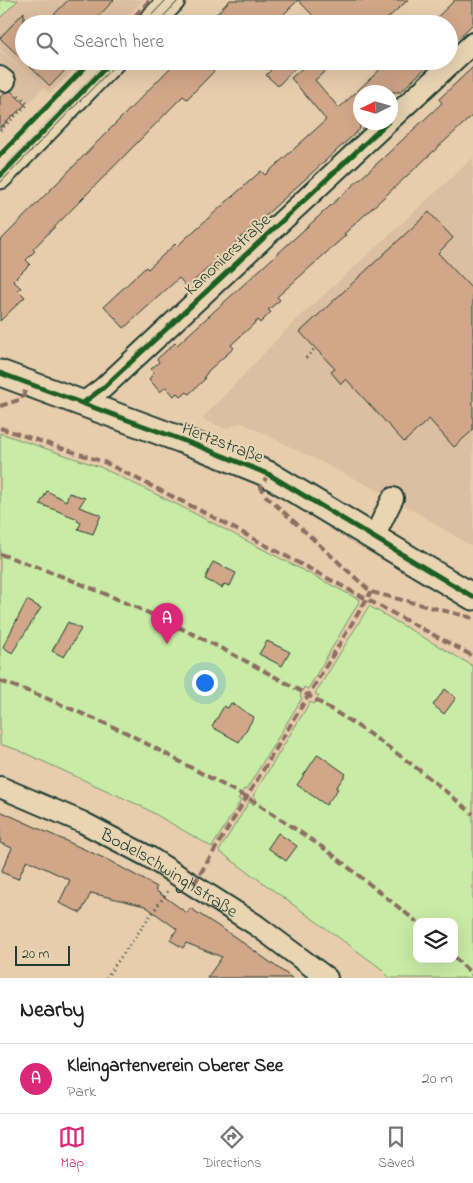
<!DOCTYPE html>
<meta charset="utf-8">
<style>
body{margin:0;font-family:"Indie Flower",sans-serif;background:#f2f2f2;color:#222}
.controls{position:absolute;right:15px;bottom:15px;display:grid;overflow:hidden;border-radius:10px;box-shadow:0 5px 20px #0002}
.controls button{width:45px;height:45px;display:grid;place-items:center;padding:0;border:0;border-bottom:1px solid #e0e0e0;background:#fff;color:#222;font:25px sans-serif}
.compass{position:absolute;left:353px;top:85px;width:45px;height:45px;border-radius:50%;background:#fff;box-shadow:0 5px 20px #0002;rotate:265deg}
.scale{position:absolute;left:15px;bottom:12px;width:55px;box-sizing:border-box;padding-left:5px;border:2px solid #1f3d34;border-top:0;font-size:14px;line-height:18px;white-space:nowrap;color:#1f3d34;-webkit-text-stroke:4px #ead5b3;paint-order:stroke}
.you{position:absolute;left:204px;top:682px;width:18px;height:18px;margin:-12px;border:4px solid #fff;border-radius:50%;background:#1a73e8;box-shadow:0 0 0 8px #1a73e833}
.badge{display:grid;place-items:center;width:32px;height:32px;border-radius:50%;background:#db2777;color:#fff;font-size:16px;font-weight:700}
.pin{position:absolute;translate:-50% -41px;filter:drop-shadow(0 1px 2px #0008)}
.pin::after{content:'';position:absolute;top:26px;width:18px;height:15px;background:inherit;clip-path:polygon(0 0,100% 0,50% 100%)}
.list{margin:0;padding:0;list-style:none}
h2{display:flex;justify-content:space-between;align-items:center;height:65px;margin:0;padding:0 20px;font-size:21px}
h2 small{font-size:16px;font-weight:400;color:#767676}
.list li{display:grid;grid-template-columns:32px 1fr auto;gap:15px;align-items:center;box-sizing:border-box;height:70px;padding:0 20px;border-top:1px solid #e0e0e0}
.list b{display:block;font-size:19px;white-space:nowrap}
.list p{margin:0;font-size:16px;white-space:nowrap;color:#767676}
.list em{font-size:16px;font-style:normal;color:#767676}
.icon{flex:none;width:28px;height:28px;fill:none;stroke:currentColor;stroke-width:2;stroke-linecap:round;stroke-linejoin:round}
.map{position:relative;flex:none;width:473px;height:978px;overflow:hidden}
.search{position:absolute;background:#fff;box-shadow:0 5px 20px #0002;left:15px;right:15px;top:15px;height:55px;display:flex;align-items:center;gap:12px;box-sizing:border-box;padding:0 18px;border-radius:28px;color:#767676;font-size:19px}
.sheet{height:135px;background:#fff}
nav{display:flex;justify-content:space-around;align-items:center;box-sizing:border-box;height:70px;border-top:1px solid #e0e0e0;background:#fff;font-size:14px;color:#767676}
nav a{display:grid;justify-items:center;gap:2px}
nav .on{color:#db2777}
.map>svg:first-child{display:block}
</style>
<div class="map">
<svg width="473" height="978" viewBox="0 0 473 978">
<rect width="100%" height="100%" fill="#e7cdac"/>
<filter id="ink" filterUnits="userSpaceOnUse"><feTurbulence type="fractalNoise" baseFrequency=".02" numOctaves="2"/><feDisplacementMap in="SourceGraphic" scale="10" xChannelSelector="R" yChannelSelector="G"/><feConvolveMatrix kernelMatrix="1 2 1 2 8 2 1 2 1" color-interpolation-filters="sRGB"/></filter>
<g filter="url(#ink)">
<path fill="#dcbea0" d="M0,0H143L119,24H24V61H82L50,93L43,88L0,132V51L42,87L0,49Z
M473,158V547L393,498L241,422L226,429L202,419L289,327Z"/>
<path fill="#c8eba5" stroke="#74946c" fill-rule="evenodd" d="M0,0H18L0,18Z
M0,433L100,467L180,506L360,600L308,689L304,687L300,696L302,698L246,790L244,789L238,799L241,800L212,847L143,807L18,750L0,744Z
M369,606L473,666V978H390L378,966L219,851L249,802L253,805L257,799L253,796L310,702L314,704L319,696L315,694ZM417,922H454V959H417Z"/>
<path fill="#d1a689" stroke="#1f3d34" d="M68,0H114L91,24H45Z
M230,0H408L381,24H321L298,0L274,24H207Z
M455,0H473V24L449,47V24H430Z
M24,12V61L0,38Z
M24,61H74L50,86Z
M177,61H224L187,99L183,96L33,249L35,251L26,260L30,264L13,281L21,288L18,290L25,297L0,321V241Z
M263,61H301L278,86L266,75L271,70Z
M311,61H337L315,80L339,108L389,61H433L400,92H360V129L187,287L179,278L124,328L104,306L146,267L148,269L175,244L177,246L261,171L265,175L326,120L291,78Z
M473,67V115L344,234L346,235L277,297L280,300L268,310L271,312L260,323L258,320L231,345L234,348L209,370L204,377L205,379L189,394L187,392L181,397L177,393L174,396L166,387L160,392L149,379L154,373L151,369L159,362L157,359L175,343L177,345L383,158L442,103L439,99Z
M11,91L25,105L0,128V97L5,93Z
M429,212L453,238L438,253L473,290V430L454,447L429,419L404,442L346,379L341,384L331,372L335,369L300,332Z
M47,491L66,501L69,493L85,498L79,507L101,515L93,534L78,529L81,523L77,521L78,519L40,504Z
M213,562L236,573L230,586L224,584L222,588L205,579Z
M27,600L41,608L12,653L3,647Z
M68,622L81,629L64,657L52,651Z
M267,641L290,652L282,666L259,654Z
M445,689L456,698L444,714L433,705Z
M231,703L254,717L239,742L212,727L224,706L228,708Z
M318,754L346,774L336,788L338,789L326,805L297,785Z
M0,811L108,860L157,887L155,890L187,913L190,908L235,937L292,978H207L222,957L186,943L183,948L170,940L177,929L145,906L91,893L81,913L59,903L70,880L27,860L18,879L1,872L12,848L0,843Z
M278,833L297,846L286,861L268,848Z"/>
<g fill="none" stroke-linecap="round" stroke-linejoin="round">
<g stroke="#1f3d34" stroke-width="24">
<g id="minor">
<path d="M0,77L5,81"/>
<path d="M390,120L473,43"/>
<path d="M83,403L103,388L388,122"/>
<path d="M374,537L393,498"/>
<path id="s1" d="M0,787L82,822L149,857L256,925L327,978"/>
</g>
</g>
<g stroke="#1f3d34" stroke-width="29">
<path id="major" d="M149,24L172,0
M0,176L112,61
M0,373L201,447L268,474L473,597"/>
</g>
<path stroke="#1f3d34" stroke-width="3" stroke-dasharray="1 4" stroke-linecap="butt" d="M0,130L28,104L17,94
M306,358L315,348
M106,978L168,891"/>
<use href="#minor" stroke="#ead5b3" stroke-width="20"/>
<use href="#major" stroke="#ead5b3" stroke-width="25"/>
<path stroke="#1f3d34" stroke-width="1" d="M143,24L166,0
M156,24L179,0
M0,171L107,61
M0,183L119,61"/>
<path stroke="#8d6e63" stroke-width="4" stroke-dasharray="8 4" stroke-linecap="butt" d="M127,24L150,0
M0,406L22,399L28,383
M0,428L104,462L211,516L473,656
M268,474L261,487L266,496L371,592L473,618
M0,554C89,584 171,621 253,665C304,692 353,721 399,755C424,773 449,794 473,814
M0,681L41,696L125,732L255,802L328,851L417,922
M194,884L371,592
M454,957L473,975"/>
<g stroke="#ead5b3" stroke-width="8">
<path id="cycleway" d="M0,155L91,61
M0,176L112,61
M0,373L201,447L268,474L473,597
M83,403L103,388L388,122"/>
</g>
<use href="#cycleway" stroke="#1b5e20" stroke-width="5"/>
</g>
</g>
<g text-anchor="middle" stroke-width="4" stroke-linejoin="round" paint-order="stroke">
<g font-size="18" fill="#1f3d34" stroke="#ead5b3">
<text transform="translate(227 254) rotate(-43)" y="6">Kanonierstraße</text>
<text transform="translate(223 442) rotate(21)" y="6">Hertzstraße</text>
<text dy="6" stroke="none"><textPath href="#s1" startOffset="190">Bodelschwinghstraße</textPath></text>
</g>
</g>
</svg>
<div class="controls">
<button><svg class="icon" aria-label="layers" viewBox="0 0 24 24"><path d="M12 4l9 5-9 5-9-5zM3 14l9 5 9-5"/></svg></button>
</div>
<svg class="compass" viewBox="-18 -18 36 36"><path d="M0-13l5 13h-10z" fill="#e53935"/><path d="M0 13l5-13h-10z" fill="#767676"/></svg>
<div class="scale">20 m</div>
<div class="you"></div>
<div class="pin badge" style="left:167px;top:644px">A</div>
<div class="search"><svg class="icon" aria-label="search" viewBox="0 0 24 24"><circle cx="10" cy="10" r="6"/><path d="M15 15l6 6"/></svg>Search here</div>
</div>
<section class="sheet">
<h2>Nearby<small></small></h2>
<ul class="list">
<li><span class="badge">A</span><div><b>Kleingartenverein Oberer See</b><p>Park</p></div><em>20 m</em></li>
</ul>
</section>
<nav>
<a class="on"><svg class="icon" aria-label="map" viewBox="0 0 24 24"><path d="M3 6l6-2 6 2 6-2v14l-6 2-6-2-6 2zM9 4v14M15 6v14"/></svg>Map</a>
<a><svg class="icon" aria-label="directions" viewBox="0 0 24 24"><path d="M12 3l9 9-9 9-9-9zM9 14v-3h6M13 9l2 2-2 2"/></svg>Directions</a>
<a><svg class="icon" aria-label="saved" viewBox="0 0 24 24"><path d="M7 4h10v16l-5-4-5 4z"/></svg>Saved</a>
</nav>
